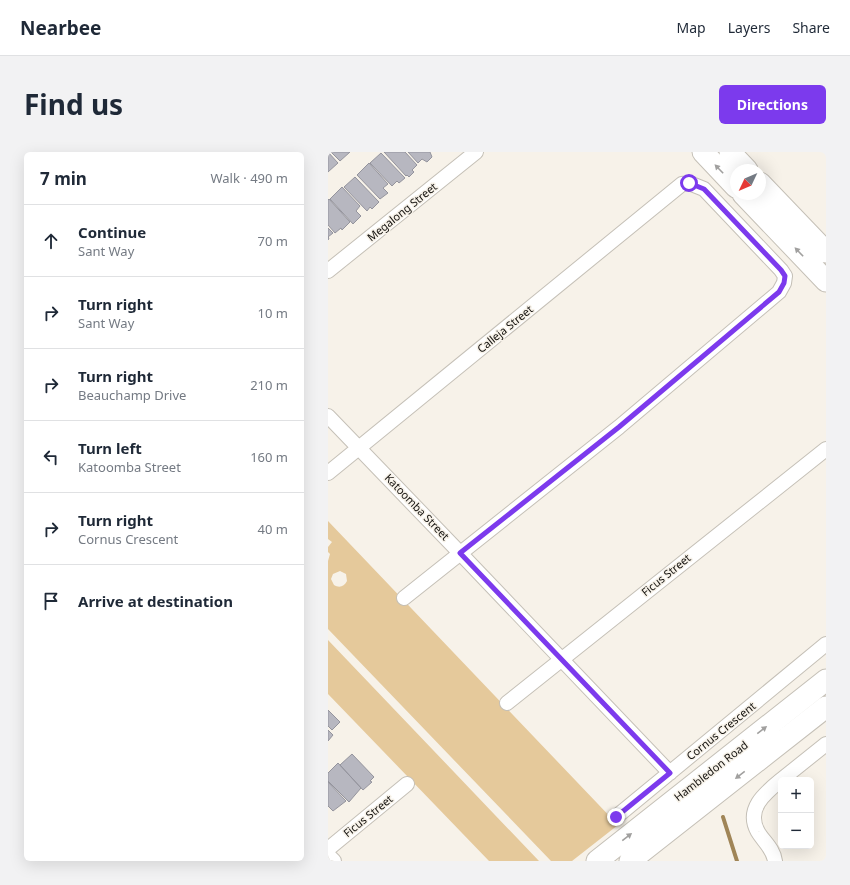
<!DOCTYPE html>
<meta charset="utf-8">
<style>
body{margin:0;font-family:"Noto Sans",sans-serif;background:#f2f2f3;color:#1f2937}
.controls{position:absolute;right:12px;bottom:12px;display:grid;overflow:hidden;border-radius:6px;box-shadow:0 4px 16px #0002}
.controls button{width:36px;height:36px;display:grid;place-items:center;padding:0;border:0;border-bottom:1px solid #e0e1e3;background:#fff;color:#1f2937;font:20px sans-serif}
.compass{position:absolute;left:402px;top:12px;width:36px;height:36px;border-radius:50%;background:#fff;box-shadow:0 4px 16px #0002;rotate:226deg}
.stop{position:absolute;width:12px;height:12px;margin:-9px;border:3px solid #7c3aed;border-radius:50%;background:#fff}
.stop.end{background:#7c3aed;border-color:#fff;box-shadow:0 1px 4px #0008}
.list{margin:0;padding:0;list-style:none}
h2{display:flex;justify-content:space-between;align-items:center;height:52px;margin:0;padding:0 16px;font-size:17px}
h2 small{font-size:13px;font-weight:400;color:#747a83}
.list li{display:grid;grid-template-columns:26px 1fr auto;gap:12px;align-items:center;box-sizing:border-box;height:72px;padding:0 16px;border-top:1px solid #e0e1e3}
.list b{display:block;font-size:15px;white-space:nowrap}
.list p{margin:0;font-size:13px;white-space:nowrap;color:#747a83}
.list em{font-size:13px;font-style:normal;color:#747a83}
.icon{flex:none;width:22px;height:22px;fill:none;stroke:currentColor;stroke-width:2;stroke-linecap:round;stroke-linejoin:round}
.map{position:relative;flex:none;width:498px;height:709px;overflow:hidden;border-radius:6px}
header{display:flex;align-items:center;gap:24px;box-sizing:border-box;height:56px;padding:0 20px;background:#fff;border-bottom:1px solid #e0e1e3}
header strong{font-size:19px}
nav{display:flex;gap:22px;margin-inline-start:auto;font-size:14px}
.intro{display:flex;align-items:center;justify-content:space-between;box-sizing:border-box;height:96px;padding:0 24px}
h1{margin:0;font-size:28px}
.button{padding:10px 18px;border-radius:6px;background:#7c3aed;color:#fff;font-size:14px;font-weight:700}
main{display:flex;gap:24px;padding:0 24px}
aside{flex:1;background:#fff;border-radius:6px;box-shadow:0 4px 16px #0002}
.map>svg:first-child{display:block}
</style>
<header>
<strong>Nearbee</strong>
<nav><a>Map</a><a>Layers</a><a>Share</a></nav>
</header>
<div class="intro"><h1>Find us</h1><a class="button">Directions</a></div>
<main>
<aside>
<h2>7 min<small>Walk · 490 m</small></h2>
<ul class="list">
<li><svg class="icon" aria-label="ahead" viewBox="0 0 24 24"><path d="M12 20V5M6 11l6-6 6 6"/></svg><div><b>Continue</b><p>Sant Way</p></div><em>70 m</em></li>
<li><svg class="icon" aria-label="right" viewBox="0 0 24 24"><path d="M7 20v-9h11M14 6l5 5-5 5"/></svg><div><b>Turn right</b><p>Sant Way</p></div><em>10 m</em></li>
<li><svg class="icon" aria-label="right" viewBox="0 0 24 24"><path d="M7 20v-9h11M14 6l5 5-5 5"/></svg><div><b>Turn right</b><p>Beauchamp Drive</p></div><em>210 m</em></li>
<li><svg class="icon" aria-label="left" viewBox="0 0 24 24"><path d="M17 20v-9H6M10 6l-5 5 5 5"/></svg><div><b>Turn left</b><p>Katoomba Street</p></div><em>160 m</em></li>
<li><svg class="icon" aria-label="right" viewBox="0 0 24 24"><path d="M7 20v-9h11M14 6l5 5-5 5"/></svg><div><b>Turn right</b><p>Cornus Crescent</p></div><em>40 m</em></li>
<li><svg class="icon" aria-label="arrive" viewBox="0 0 24 24"><path d="M6 21V4h12l-3 4 3 4H6"/></svg><div><b>Arrive at destination</b></div></li>
</ul>
</aside>
<div class="map">
<svg width="498" height="709" viewBox="0 0 498 709">
<rect width="100%" height="100%" fill="#f7f2e9"/>
<path fill="#e5c99b" fill-rule="evenodd" d="M0,369L290,673L244,709H223L0,477V409L2,402L0,400V395L4,390L0,387ZM12,419L18,422L19,429C16,435 11,436 6,433L3,427L5,422Z
M0,488L211,709H161L0,542Z"/>
<g fill="none" stroke-linecap="round" stroke-linejoin="round">
<path stroke="#a08557" stroke-width="4" d="M395,665L409,709"/>
</g>
<path fill="#b7b7c0" stroke="#94949d" d="M0,0L10,11L0,20Z
M3,0H22L12,9Z
M56,0H77L89,13L84,18L86,20L81,25L79,23L78,24Z
M80,0H102L104,5L99,10L94,7L90,11Z
M53,1L77,26L71,31L69,29L64,34L42,11Z
M41,11L60,32L55,36L60,41L52,47L29,23Z
M27,25L51,50L44,57L42,55L39,59L16,35Z
M14,35L32,54L28,59L33,64L25,72L2,47Z
M1,47L22,70L14,78L13,76L7,81L0,73V48Z
M0,76L5,81L0,85L1,86L0,88Z
M0,558L12,570L4,578L0,574Z
M0,578L5,583L0,589Z
M24,602L46,625L42,629L44,630L35,638L12,613Z
M10,611L33,636L21,650L0,629V621Z
M0,630L18,649L5,659L0,654Z"/>
<g fill="none" stroke-linecap="round" stroke-linejoin="round">
<g stroke="#c5c0b7" stroke-width="16">
<path id="minor" d="M0,119L148,0
M0,264L132,401L342,621
M0,321L354,32L361,31L376,37L453,118L457,124L456,131L451,140L291,275L76,446
M179,551L498,297
M453,628L498,592
M288,665L498,492
M0,697L79,632
M0,703L6,709
M447,709C445,696 436,690 430,680C417,657 437,641 453,628"/>
</g>
<g stroke="#c5c0b7" stroke-width="23">
<path id="secondary" d="M375,0L408,35
M402,0L419,18
M432,31L498,100
M415,42L498,129
M269,709L498,528
M302,709L498,555"/>
</g>
<use href="#minor" stroke="#fff" stroke-width="14"/>
<use href="#secondary" stroke="#fff" stroke-width="21"/>
</g>
<defs><path id="oneway-solid" d="M-6-.8H1V-3.2L6.5 0L1 3.2V.8H-6Z"/></defs>
<g fill="#a1a09f">
<use href="#oneway-solid" transform="translate(391 17) rotate(-134)"/>
<use href="#oneway-solid" transform="translate(471 100) rotate(-134)"/>
<use href="#oneway-solid" transform="translate(434 578) rotate(-38)"/>
<use href="#oneway-solid" transform="translate(412 623) rotate(142)"/>
<use href="#oneway-solid" transform="translate(299 685) rotate(-38)"/>
</g>
<g fill="none" stroke-linecap="round" stroke-linejoin="round">
<path stroke="#7c3aed" stroke-width="5" d="M288,665L342,621L132,401L291,275L451,140L456,131L457,124L453,118L376,37L361,31"/>
</g>
<g text-anchor="middle" stroke-width="3" stroke-linejoin="round" paint-order="stroke">
<g font-size="11" fill="#13110e" stroke="#f7f2e9">
<text transform="translate(74 60) rotate(-39)" y="4">Megalong Street</text>
<text transform="translate(177 177) rotate(-39)" y="4">Calleja Street</text>
<text transform="translate(89 355) rotate(46)" y="4">Katoomba Street</text>
<text transform="translate(338 423) rotate(-39)" y="4">Ficus Street</text>
<text transform="translate(393 579) rotate(-39)" y="4">Cornus Crescent</text>
<text transform="translate(383 619) rotate(-38)" y="4">Hambledon Road</text>
<text transform="translate(40 664) rotate(-39)" y="4">Ficus Street</text>
</g>
</g>
</svg>
<div class="controls">
<button>+</button>
<button>−</button>
</div>
<svg class="compass" viewBox="-18 -18 36 36"><path d="M0-13l5 13h-10z" fill="#e53935"/><path d="M0 13l5-13h-10z" fill="#747a83"/></svg>
<div class="stop" style="left:361px;top:31px"></div>
<div class="stop end" style="left:288px;top:665px"></div>
</div>
</main>
